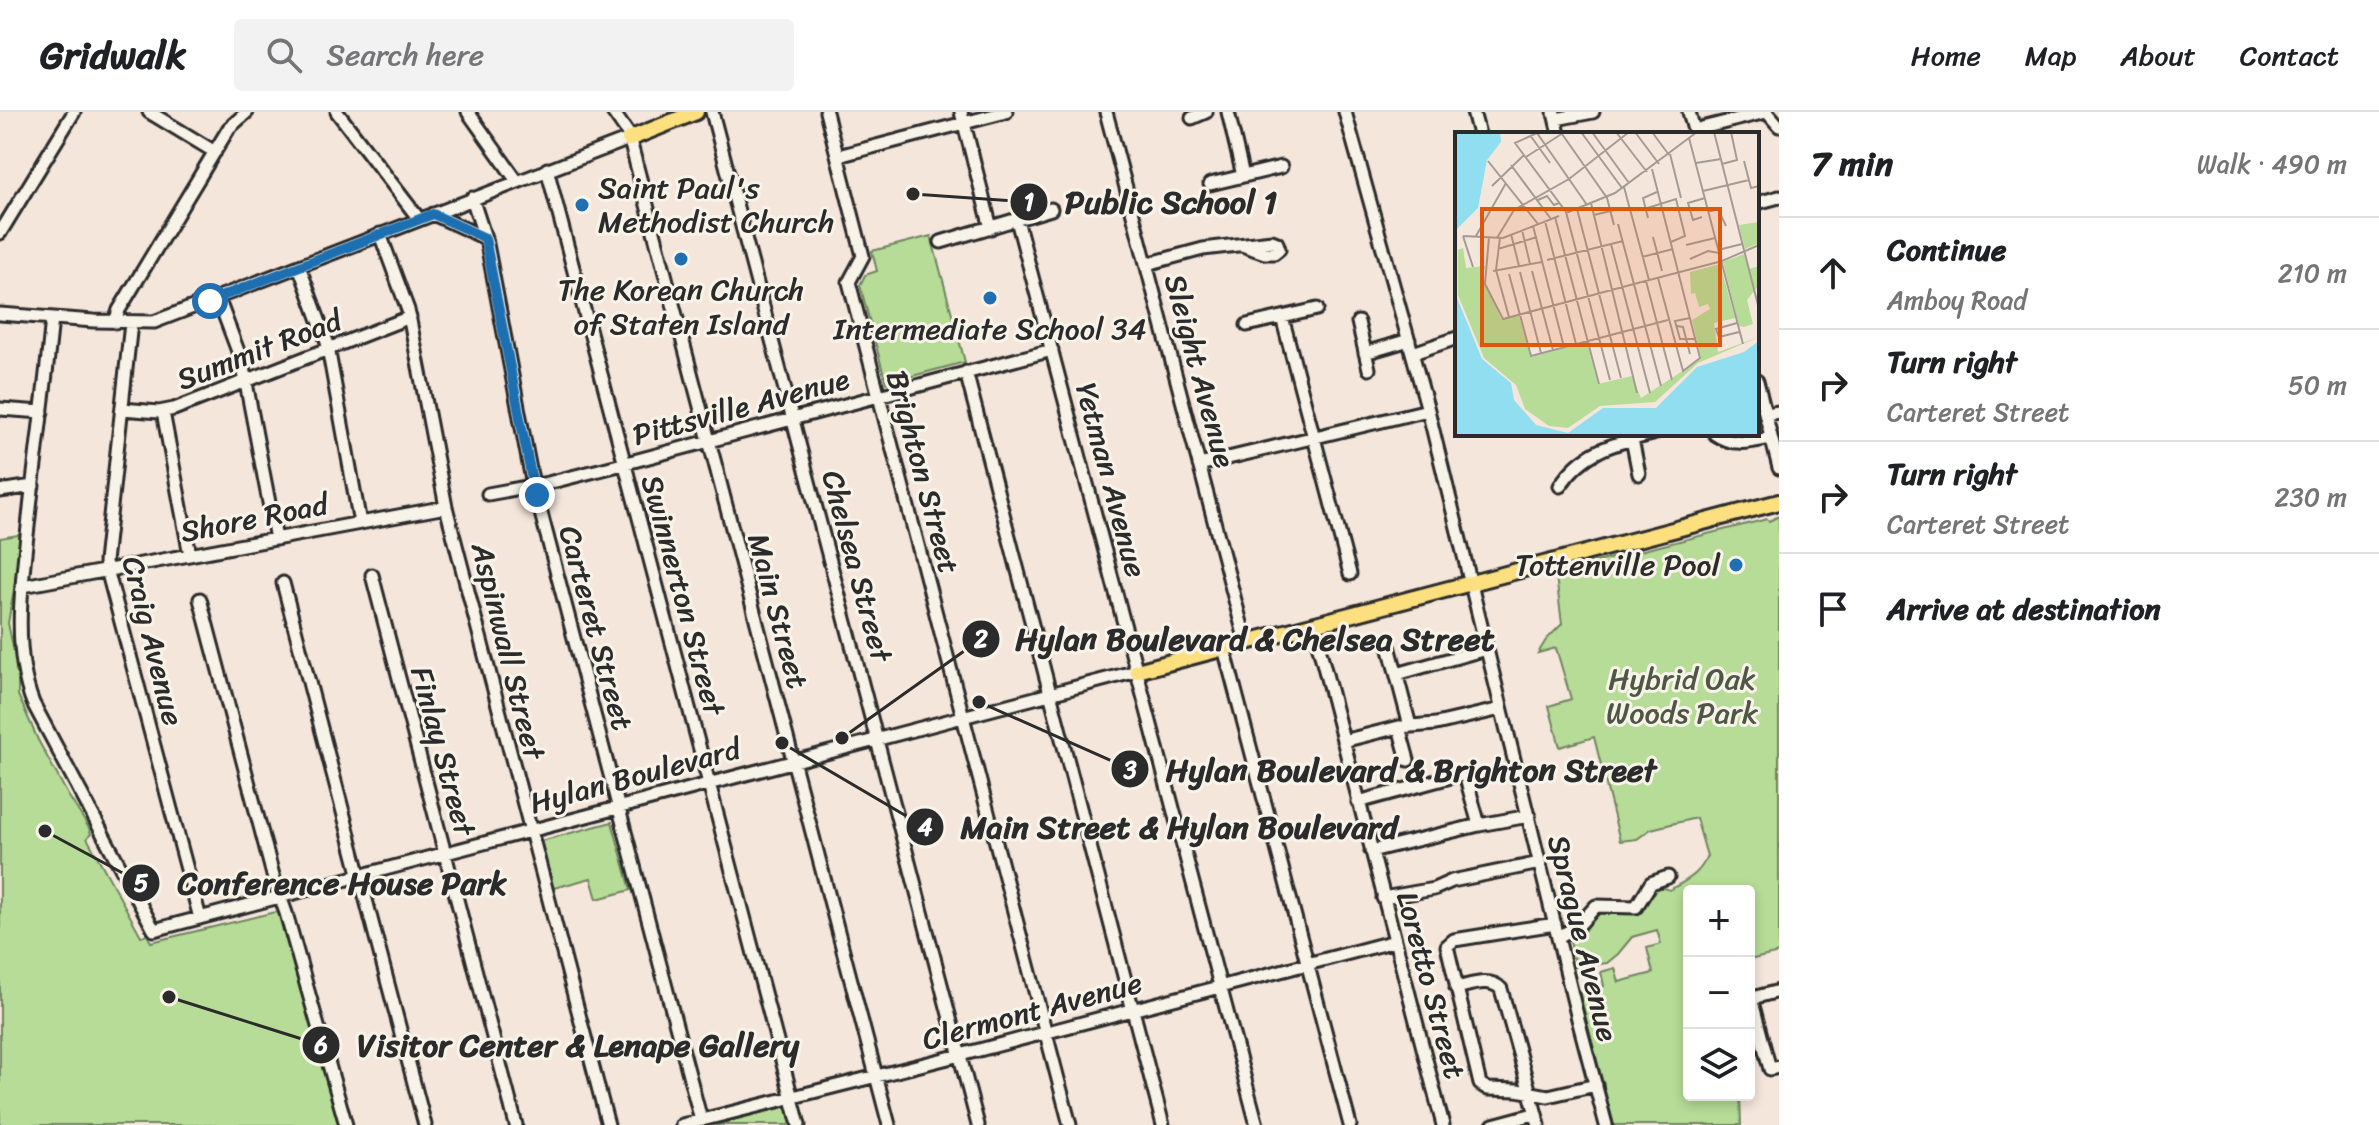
<!DOCTYPE html>
<meta charset="utf-8">
<style>
body{margin:0;font-family:Sriracha,sans-serif;background:#f2f2f2;color:#202124}
.controls{position:absolute;right:24px;bottom:24px;display:grid;overflow:hidden;border-radius:8px;box-shadow:0 4px 12px #0003}
.controls button{width:72px;height:72px;display:grid;place-items:center;padding:0;border:0;border-bottom:2px solid #e0e0e0;background:#fff;color:#202124;font:40px sans-serif}
.stop{position:absolute;width:24px;height:24px;margin:-18px;border:6px solid #1f6fb2;border-radius:50%;background:#fff}
.stop.end{background:#1f6fb2;border-color:#fff;box-shadow:0 2px 8px #0008}
.list{margin:0;padding:0;list-style:none}
h2{display:flex;justify-content:space-between;align-items:center;height:104px;margin:0;padding:0 32px;font-size:34px}
h2 small{font-size:26px;font-weight:400;color:#757577}
.list li{display:grid;grid-template-columns:52px 1fr auto;gap:24px;align-items:center;box-sizing:border-box;height:112px;padding:0 32px;border-top:2px solid #e0e0e0}
.list b{display:block;font-size:30px;white-space:nowrap}
.list p{margin:0;font-size:26px;white-space:nowrap;color:#757577}
.list em{font-size:26px;font-style:normal;color:#757577}
.icon{flex:none;width:44px;height:44px;fill:none;stroke:currentColor;stroke-width:2;stroke-linecap:round;stroke-linejoin:round}
.map{position:relative;flex:none;width:1779px;height:1013px;overflow:hidden}
header{display:flex;align-items:center;gap:48px;box-sizing:border-box;height:112px;padding:0 40px;background:#fff;border-bottom:2px solid #e0e0e0}
header strong{font-size:38px}
nav{display:flex;gap:44px;margin-inline-start:auto;font-size:28px}
.search{width:560px;height:72px;background:#f2f2f2;display:flex;align-items:center;gap:20px;box-sizing:border-box;padding:0 28px;border-radius:8px;color:#757577;font-size:30px}
main{display:flex}
aside{flex:1;background:#fff}
.map>svg:first-child{display:block}
</style>
<header>
<strong>Gridwalk</strong>
<div class="search"><svg class="icon" aria-label="search" viewBox="0 0 24 24"><circle cx="10" cy="10" r="6"/><path d="M15 15l6 6"/></svg>Search here</div>
<nav><a>Home</a><a>Map</a><a>About</a><a>Contact</a></nav>
</header>
<main>
<div class="map">
<svg width="1779" height="1013" viewBox="0 0 1779 1013">
<rect width="100%" height="100%" fill="#f5e6dc"/>
<filter id="ink" filterUnits="userSpaceOnUse"><feTurbulence type="fractalNoise" baseFrequency=".0125" numOctaves="2"/><feDisplacementMap in="SourceGraphic" scale="16" xChannelSelector="R" yChannelSelector="G"/><feConvolveMatrix kernelMatrix="1 2 1 2 8 2 1 2 1" color-interpolation-filters="sRGB"/></filter>
<g filter="url(#ink)">
<path fill="#b6dc97" stroke="#708461" stroke-width="2" d="M931,124L965,250L886,271L860,173L865,163L877,159L872,139Z
M1779,404V841L1749,848V779H1689V983H1740L1741,1013H1614L1579,880L1604,874L1601,860L1615,856L1619,870L1653,861L1647,836L1661,832L1657,818L1632,825L1618,842L1607,851L1576,855L1569,824C1577,817 1588,803 1598,799C1613,794 1630,808 1642,796C1648,791 1651,781 1655,774L1670,778C1686,768 1700,763 1707,744L1696,706L1651,717L1637,727L1620,729L1594,625L1560,635L1549,594L1571,587L1556,536L1538,541L1546,528L1562,512L1556,464L1564,458L1767,407L1769,409Z
M24,422L8,511L18,559V583L38,628L68,683L89,716L91,722L87,726L141,824L147,823L151,830L275,800L281,803L341,1013H0V426Z
M612,710L631,778L597,787L591,766L550,777L537,730Z
M787,994L791,1013H715Z"/>
<g fill="none" stroke-linecap="round" stroke-linejoin="round">
<g stroke="#2b2b2b" stroke-width="17">
<path id="minor" d="M149,0L215,40
M337,0L419,107
M468,0L517,69
M613,0L627,20L632,36L889,1013
M712,0L978,1013
M826,0L863,144L849,170L1070,1013
M961,0L991,116
M1106,0L1246,530
M1228,0L1243,64
M1345,0L1428,298L1578,907L1606,1013
M1473,0L1479,22
M1689,0L1695,22
M1767,0L1779,14
M1554,1L1559,22
M1192,6L1206,0
M1556,7L1593,0
M1694,18L1766,0
M838,44L1006,0
M547,57L799,1013
M1210,72L1281,55
M472,86L487,132L531,363L701,1008
M1757,91L1779,85
M433,102L485,126
M1017,108L1257,1013
M0,121L74,0
M380,122L408,198L446,395L608,1013
M941,130L1051,97
M1147,152L1203,137L1272,129L1277,131L1279,137L1274,141H1265L1242,133
M299,154L327,230L360,411
M218,186L242,250L276,427
M0,202L94,209L154,210L629,27
M1282,205L1350,462
M52,206C46,269 37,333 30,396C24,456 10,533 33,591L154,818L1137,559
M115,210L119,198L229,16L247,0
M1358,210L1369,257
M131,211L105,450L200,806
M1247,213L1317,197
M1365,241L1409,228
M1413,241L1457,226
M966,260L1163,1013
M1757,269L1779,356
M0,297L42,300
M122,297L159,300L174,297L410,205
M163,300L190,443
M1766,302L1779,300
M1715,322C1733,335 1751,330 1771,326
M1632,327L1639,362
M1199,353L1428,298
M1560,374C1582,339 1614,331 1653,322
M0,379L33,374
M488,382L548,371L615,354L1052,238
M372,463L516,1013
M283,471L425,1013
M23,474L446,395
M200,487L274,767L286,801L346,1013
M1313,512L1443,1013
M1388,530L1410,614
M1224,536L1350,1013
M1397,562L1486,537
M1399,615L1408,648
M1343,629L1399,615L1436,612L1501,597
M1358,690L1462,662L1466,666L1479,713
M1371,739L1479,713L1529,704
M1383,786L1434,777L1452,769L1540,751
M1555,812L1454,828L1447,834L1480,972L1488,977L1517,978L1548,984L1596,973
M1558,825L1578,814L1596,794L1636,795L1651,771L1668,765
M1456,876C1471,873 1490,865 1501,877L1539,1013
M1779,879L1756,885L1752,890L1770,957L1779,955
M682,1013L960,943L1395,829
M1493,1013L1534,1002"/>
</g>
<g stroke="#2b2b2b" stroke-width="20">
<path id="major" d="M629,27L696,0
M1137,559L1779,390"/>
</g>
<use href="#minor" stroke="#f7f3e8" stroke-width="11"/>
<use href="#major" stroke="#fce080" stroke-width="14"/>
</g>
</g>
<g fill="none" stroke-linecap="round" stroke-linejoin="round" filter="url(#ink)">
<path stroke="#1f6fb2" stroke-width="10" d="M210,189L433,102L485,126L531,363L537,383"/>
</g>
<g fill="#1f6fb2" stroke="#f7f3e8" stroke-width="3">
<circle cx="582" cy="93" r="8"/>
<circle cx="681" cy="147" r="8"/>
<circle cx="990" cy="186" r="8"/>
<circle cx="1736" cy="453" r="8"/>
</g>
<g text-anchor="middle" stroke-width="6" stroke-linejoin="round" paint-order="stroke">
<g font-size="30" fill="#2b2b2b" stroke="#f7f3e8">
<text x="598" y="86" text-anchor="start">Saint Paul's<tspan x="598" dy="34">Methodist Church</tspan></text>
<text x="681" y="188">The Korean Church<tspan x="681" dy="34">of Staten Island</tspan></text>
<text x="990" y="227">Intermediate School 34</text>
<text x="1720" y="463" text-anchor="end">Tottenville Pool</text>
</g>
<g font-size="30" fill="#2b2b2b" stroke="#f7f3e8">
<text transform="translate(259 238) rotate(-21)" y="10">Summit Road</text>
<text transform="translate(1200 259) rotate(75)" y="10">Sleight Avenue</text>
<text transform="translate(741 295) rotate(-15)" y="10">Pittsville Avenue</text>
<text transform="translate(923 360) rotate(75)" y="10">Brighton Street</text>
<text transform="translate(1111 368) rotate(75)" y="10">Yetman Avenue</text>
<text transform="translate(254 406) rotate(-11)" y="10">Shore Road</text>
<text transform="translate(857 454) rotate(75)" y="10">Chelsea Street</text>
<text transform="translate(683 483) rotate(75)" y="10">Swinnerton Street</text>
<text transform="translate(778 499) rotate(75)" y="10">Main Street</text>
<text transform="translate(596 516) rotate(75)" y="10">Carteret Street</text>
<text transform="translate(153 529) rotate(76)" y="10">Craig Avenue</text>
<text transform="translate(508 539) rotate(76)" y="10">Aspinwall Street</text>
<text transform="translate(443 639) rotate(75)" y="10">Finlay Street</text>
<text transform="translate(635 664) rotate(-15)" y="10">Hylan Boulevard</text>
<text transform="translate(1583 826) rotate(76)" y="10">Sprague Avenue</text>
<text transform="translate(1431 873) rotate(75)" y="10">Loretto Street</text>
<text transform="translate(1032 899) rotate(-15)" y="10">Clermont Avenue</text>
</g>
<g font-size="30" fill="#4e5746" stroke="#f7f3e8">
<text x="1682" y="577">Hybrid Oak<tspan x="1682" dy="34">Woods Park</tspan></text>
</g>
</g>
<g transform="translate(1455 20)">
<rect width="304" height="304" fill="#f5e6dc"/>
<path d="M304,90V111L290,117L284,93ZM8,116L11,136L30,134L28,146L46,187L64,184L76,225L132,210L143,252L177,244L186,266L246,227L237,188L255,177L253,172L244,175L240,161L236,162L235,140L265,132L280,186L259,191L263,220L304,205L243,231L200,270L145,274L113,296L94,294L70,277L61,253L29,226L3,163V118ZM289,122L294,137L304,134V153L292,168L298,192L289,195L284,194L268,130Z" fill="#b6dc97"/>
<path d="M0,0H45L46,10L32,28L23,76L0,99ZM0,112L2,166L27,227L56,251L59,268L81,293L113,301L148,276H201L242,235L289,220L304,209V304H0Z" fill="#90deef"/>
<path fill="none" stroke="#a49b95" stroke-width="2" d="M126,0L167,56M137,0L174,51M161,0L192,40M180,0L204,32M197,0L214,23M259,0L304,177M107,2L152,66L159,93M75,3L95,31M234,6L288,212M215,22L226,66M71,25L108,1M33,29L83,92M289,29L296,56L304,54M241,31L266,27M267,32L282,28L276,0M56,33L96,87M197,37L245,226L228,239L203,146M37,54L69,23M169,55L194,148M248,59L294,48M83,68L92,64L99,73L104,71M136,71L182,261M132,73L82,1L60,11L111,80L155,248M122,77L166,246M186,78L221,67L230,104L216,110M253,80L263,77L271,94M111,81L160,61L242,0M139,83L164,77M100,85L144,252M247,85L238,88L233,71L250,66M193,86L188,66L202,60M90,89L121,212M163,92L206,254M78,94L109,215M67,98L75,132M56,102L64,134M8,104L48,106L104,84M8,104L18,135M21,104L51,51M34,105L30,152L48,187L179,152M198,105L207,139M42,106L59,78L114,47L174,0M45,106L41,138L54,185M156,112L195,261M231,113L260,106M43,117L82,105M263,118L287,112M187,125L218,117M235,127L253,119L264,121M92,128L168,109M38,139L87,130M77,139L98,218M65,140L86,221M54,142L76,224L213,188M191,149L217,248M179,152L267,129L304,113M235,186L220,189L225,207H240M282,191L261,197L264,205L284,200M222,194L228,195L235,222"/>
<path fill="#df570e" fill-opacity="0.15" stroke="#df570e" stroke-width="4" d="M27,77H265V213H27Z"/>
<rect width="304" height="304" fill="none" stroke="#2b2b2b" stroke-width="4"/>
</g>
<path fill="none" stroke="#2b2b2b" stroke-width="3" d="M913 82L1029 90M842 626L981 527M979 590L1130 657M782 631L925 715M45 719L141 771M169 885L321 933"/>
<g fill="#2b2b2b" stroke="#f7f3e8" stroke-width="3">
<circle cx="913" cy="82" r="8"/>
<circle cx="842" cy="626" r="8"/>
<circle cx="979" cy="590" r="8"/>
<circle cx="782" cy="631" r="8"/>
<circle cx="45" cy="719" r="8"/>
<circle cx="169" cy="885" r="8"/>
<circle cx="1029" cy="90" r="20"/>
<circle cx="981" cy="527" r="20"/>
<circle cx="1130" cy="657" r="20"/>
<circle cx="925" cy="715" r="20"/>
<circle cx="141" cy="771" r="20"/>
<circle cx="321" cy="933" r="20"/>
</g>
<g font-size="24" text-anchor="middle" font-weight="bold" fill="#fff">
<text x="1029" y="98">1</text>
<text x="981" y="535">2</text>
<text x="1130" y="666">3</text>
<text x="925" y="723">4</text>
<text x="141" y="779">5</text>
<text x="321" y="941">6</text>
</g>
<g font-size="32" text-anchor="middle" font-weight="bold" fill="#2b2b2b" stroke="#f7f3e8" stroke-width="6" stroke-linejoin="round" paint-order="stroke">
<text x="1171" y="101">Public School 1</text>
<text x="1255" y="538">Hylan Boulevard &amp; Chelsea Street</text>
<text x="1411" y="669">Hylan Boulevard &amp; Brighton Street</text>
<text x="1179" y="726">Main Street &amp; Hylan Boulevard</text>
<text x="342" y="782">Conference House Park</text>
<text x="578" y="944">Visitor Center &amp; Lenape Gallery</text>
</g>
</svg>
<div class="controls">
<button>+</button>
<button>−</button>
<button><svg class="icon" aria-label="layers" viewBox="0 0 24 24"><path d="M12 4l9 5-9 5-9-5zM3 14l9 5 9-5"/></svg></button>
</div>
<div class="stop" style="left:210px;top:189px"></div>
<div class="stop end" style="left:537px;top:383px"></div>
</div>
<aside>
<h2>7 min<small>Walk · 490 m</small></h2>
<ul class="list">
<li><svg class="icon" aria-label="ahead" viewBox="0 0 24 24"><path d="M12 20V5M6 11l6-6 6 6"/></svg><div><b>Continue</b><p>Amboy Road</p></div><em>210 m</em></li>
<li><svg class="icon" aria-label="right" viewBox="0 0 24 24"><path d="M7 20v-9h11M14 6l5 5-5 5"/></svg><div><b>Turn right</b><p>Carteret Street</p></div><em>50 m</em></li>
<li><svg class="icon" aria-label="right" viewBox="0 0 24 24"><path d="M7 20v-9h11M14 6l5 5-5 5"/></svg><div><b>Turn right</b><p>Carteret Street</p></div><em>230 m</em></li>
<li><svg class="icon" aria-label="arrive" viewBox="0 0 24 24"><path d="M6 21V4h12l-3 4 3 4H6"/></svg><div><b>Arrive at destination</b></div></li>
</ul>
</aside>
</main>
